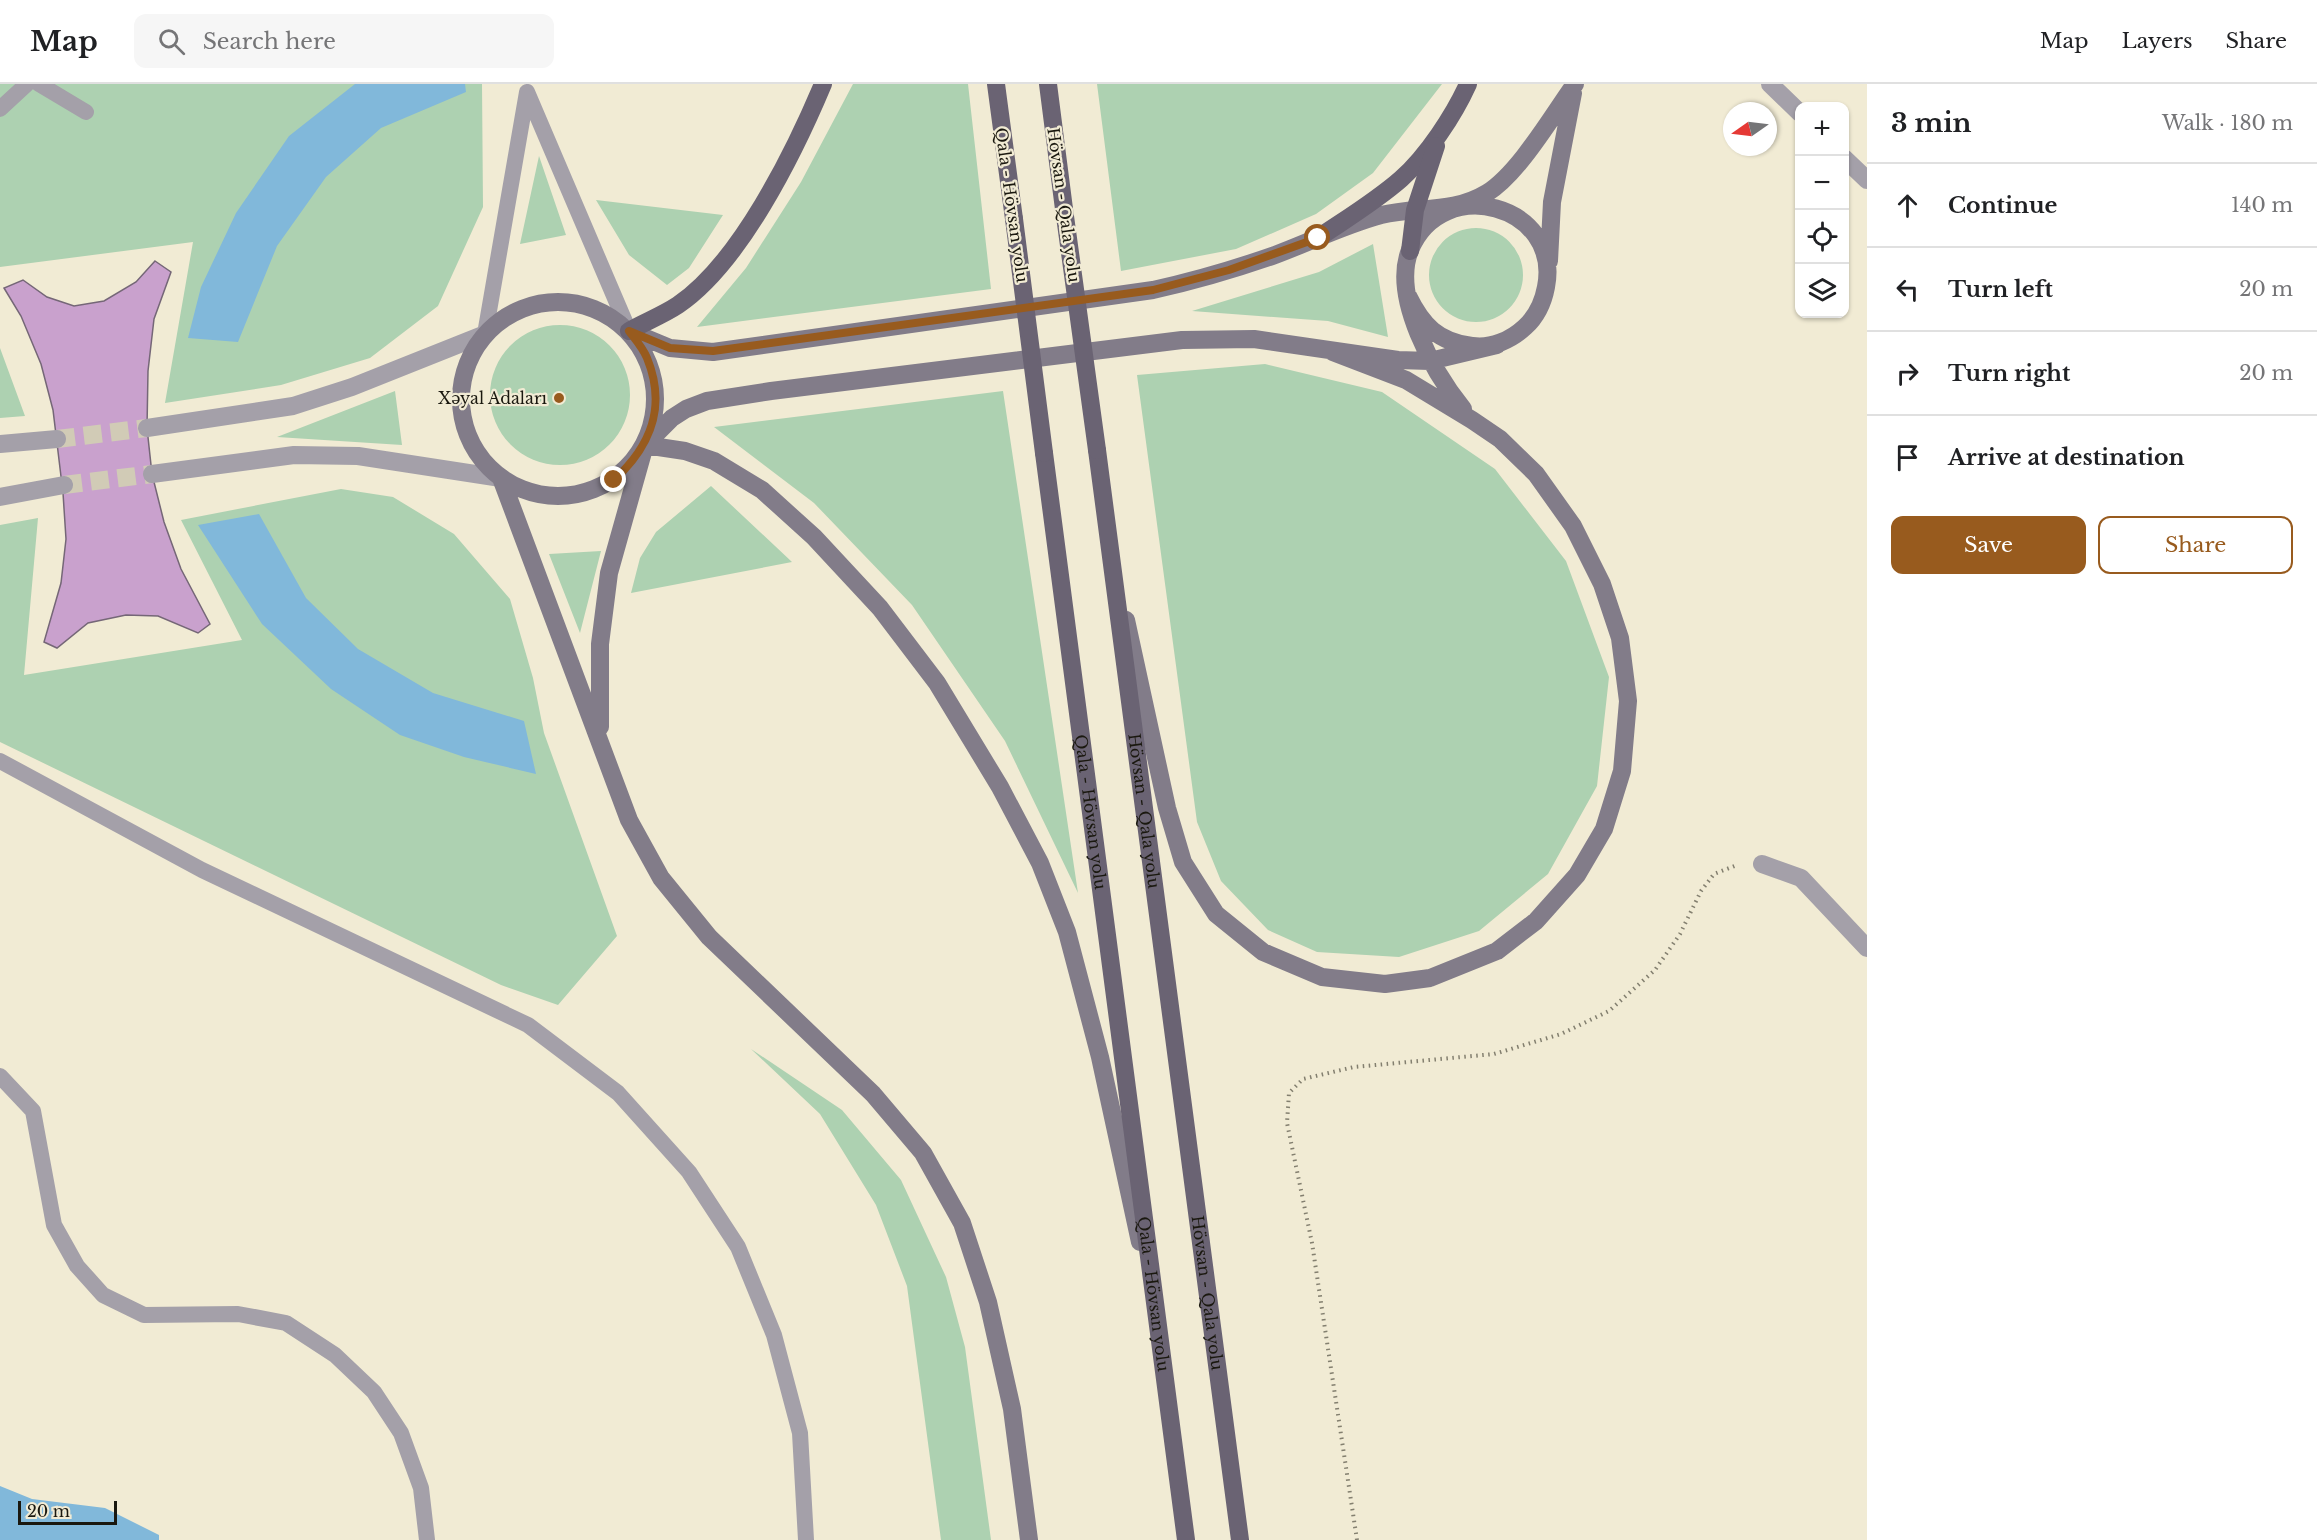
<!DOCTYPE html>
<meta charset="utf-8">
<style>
body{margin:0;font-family:"Libre Baskerville",serif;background:#f6f6f6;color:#202124}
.controls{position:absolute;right:18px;top:18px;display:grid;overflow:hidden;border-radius:12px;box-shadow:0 2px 4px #0004}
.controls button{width:54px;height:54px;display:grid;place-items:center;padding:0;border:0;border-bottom:2px solid #e0e0e0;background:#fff;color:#202124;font:30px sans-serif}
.compass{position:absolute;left:1723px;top:18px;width:54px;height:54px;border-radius:50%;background:#fff;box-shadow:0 2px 4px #0004;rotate:256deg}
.scale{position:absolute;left:18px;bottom:15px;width:99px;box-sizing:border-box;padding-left:6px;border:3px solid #1a180f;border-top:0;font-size:16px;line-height:21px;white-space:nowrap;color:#1a180f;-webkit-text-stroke:4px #f1ebd4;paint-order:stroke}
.stop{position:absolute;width:18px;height:18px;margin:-14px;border:4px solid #985b1e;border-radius:50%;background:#fff}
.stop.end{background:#985b1e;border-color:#fff;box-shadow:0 2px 6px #0008}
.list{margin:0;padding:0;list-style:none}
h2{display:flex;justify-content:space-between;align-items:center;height:78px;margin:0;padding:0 24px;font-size:26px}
h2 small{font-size:20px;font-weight:400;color:#757577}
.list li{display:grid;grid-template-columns:39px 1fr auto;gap:18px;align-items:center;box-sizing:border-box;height:84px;padding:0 24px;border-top:2px solid #e0e0e0}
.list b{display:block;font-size:22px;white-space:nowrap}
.list em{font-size:20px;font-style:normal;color:#757577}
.actions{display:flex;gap:12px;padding:18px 24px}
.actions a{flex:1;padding:14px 0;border:2px solid #985b1e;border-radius:12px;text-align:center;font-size:21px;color:#985b1e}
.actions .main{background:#985b1e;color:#fff}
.icon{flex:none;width:33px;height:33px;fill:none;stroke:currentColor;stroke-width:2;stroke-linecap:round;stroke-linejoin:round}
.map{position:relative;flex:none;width:1867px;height:1456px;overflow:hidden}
header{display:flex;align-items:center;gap:36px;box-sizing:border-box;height:84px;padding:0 30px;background:#fff;border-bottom:2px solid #e0e0e0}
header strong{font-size:28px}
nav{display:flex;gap:33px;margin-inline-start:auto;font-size:21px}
.search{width:420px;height:54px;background:#f6f6f6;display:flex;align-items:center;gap:15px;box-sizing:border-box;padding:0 21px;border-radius:12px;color:#757577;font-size:22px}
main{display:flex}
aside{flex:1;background:#fff}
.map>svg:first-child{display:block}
</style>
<header>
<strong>Map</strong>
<div class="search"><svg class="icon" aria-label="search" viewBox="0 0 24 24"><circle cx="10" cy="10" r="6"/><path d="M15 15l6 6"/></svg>Search here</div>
<nav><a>Map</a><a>Layers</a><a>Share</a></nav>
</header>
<main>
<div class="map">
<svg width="1867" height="1456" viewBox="0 0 1867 1456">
<rect width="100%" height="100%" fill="#f1ebd4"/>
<path fill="#add1b1" d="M0,0H482L483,123L438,222L370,274L281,301L165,319L193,158L0,183Z
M853,0H968L991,205L697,243L746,184L801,98Z
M1097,0H1442L1373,89L1316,130L1236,165L1121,187Z
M539,72L566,151L520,160Z
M596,116L723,131L689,184L667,201L629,171Z
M1429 191a47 47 0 1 1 94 0a47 47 0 1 1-94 0Z
M1373,160L1388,253L1328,237L1192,227L1319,188Z
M490 311a70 70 0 1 1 140 0a70 70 0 1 1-140 0Z
M0,264L25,332L0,334Z
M1265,280L1382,308L1495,385L1566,477L1609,593L1597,702L1548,790L1479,847L1399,873L1317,868L1268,846L1221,797L1197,738L1137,291Z
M395,307L402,361L277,353Z
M1003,307L1078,809L1005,657L912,521L814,419L714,343Z
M711,402L792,478L631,509L640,474L656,448Z
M341,405L393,413L454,450L510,515L533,594L544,649L617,852L558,921L501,901L0,658V441L38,434L24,591L242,556L181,436Z
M601,467L580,549L549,470Z
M751,965L842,1026L901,1096L946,1193L965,1263L991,1456H941L907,1202L876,1121L820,1030Z"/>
<path fill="#81b8da" d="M355,0H465L466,8L381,44L326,93L277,162L238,258L188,254L201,203L236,129L289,52Z
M259,430L306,514L358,565L433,609L524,637L536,690L464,673L400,651L331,605L262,540L198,441Z
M0,1402L32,1415L105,1424L159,1451V1456H0Z"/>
<path fill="#c9a1cd" stroke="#756777" stroke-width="1.5" d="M155,177L171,188L154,235L148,287L147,344L152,390L164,438L181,485L210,540L198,549L158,532L126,531L88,539L57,564L44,558L61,499L66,455L63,409L53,326L41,280L21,232L4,204L23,196L47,213L74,222L104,217L136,198Z"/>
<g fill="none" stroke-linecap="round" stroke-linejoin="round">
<path stroke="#d1cbb6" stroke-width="18" stroke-dasharray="18 9" stroke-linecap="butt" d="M57,355L147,344
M64,401L152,390"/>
<path stroke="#837f6f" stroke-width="4" stroke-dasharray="1.5 4.5" stroke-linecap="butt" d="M1357,1456L1312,1159L1287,1039L1289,1009L1303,995L1354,983L1494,970L1561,950L1609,927L1655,886L1680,850L1701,807L1714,790L1737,781"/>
<path stroke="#a4a0a9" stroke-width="16" d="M39,0L86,28
M0,25L27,0
M485,250L527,8L629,247
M0,677L202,786L528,941L618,1009L689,1088L738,1163L774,1251L800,1349L806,1456
M0,992L33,1027L54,1141L77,1182L103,1211L144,1231L238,1230L286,1239L335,1271L374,1308L401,1349L421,1404L427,1456"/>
<path stroke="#a4a0a9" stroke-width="18" d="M1770,0L1800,29
M1844,74L1867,96
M147,344L293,322L352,303L485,250
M0,360L57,355
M152,390L294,371L358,372L501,394
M0,413L64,401
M1762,780L1801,794L1867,864"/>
<path stroke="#827c89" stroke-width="18" d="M1549,177L1552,118L1573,9
M1408,212C1422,241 1438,258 1472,262C1491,265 1511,256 1525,243C1537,232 1543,219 1546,203C1562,121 1442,88 1410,166C1391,213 1434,289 1463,325
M461 315a97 97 0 1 1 194 0a97 97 0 1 1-194 0Z
M629,247L670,264L713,268L1153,206C1194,197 1235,185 1275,171C1310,158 1344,141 1381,131C1418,122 1452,130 1487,109C1519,89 1552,32 1575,0
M645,361L685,367L714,377L762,406L814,453L880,524L937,599L1000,703L1040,779L1067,848L1100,973L1140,1158
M501,394L629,736L661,794L709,853L873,1010L923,1069L962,1139L988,1218L1012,1325L1029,1456
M1126,536L1167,724L1183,778L1216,830L1263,868L1322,893L1385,900L1430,894L1497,867L1536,837L1577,791L1604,745L1622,687L1628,617L1620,554L1602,500L1573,442L1536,390L1500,355L1472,336L1406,296L1333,268
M600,643V560L609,489L645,361L672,334L686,325L707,317L771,307L1182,256L1254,255L1398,276L1430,277L1497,261"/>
<g stroke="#6a6373" stroke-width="18">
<path d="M996,0L1014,135"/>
<path d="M1048,0L1064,125"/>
<path d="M1318,154C1346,135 1376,117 1401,95C1427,72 1454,31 1468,0"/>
<path d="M1410,167L1415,126L1436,62"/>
<path d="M629,247C645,238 663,231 678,221C740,179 794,69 823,0"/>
<path id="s1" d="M1097,366L1240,1456"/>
<path id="s2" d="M1044,369L1186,1456"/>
</g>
<path stroke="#6a6373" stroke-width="18" d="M1064,125L1097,366
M1014,135L1044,369"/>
</g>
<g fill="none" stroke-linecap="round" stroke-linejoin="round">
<path stroke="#985b1e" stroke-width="8" d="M614,396C651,362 667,323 647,274C643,264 635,255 629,247L670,264L713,267L1153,206L1229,186L1318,154"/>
</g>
<circle fill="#985b1e" stroke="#f1ebd4" stroke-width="2" cx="559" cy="314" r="6"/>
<g text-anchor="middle" stroke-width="4.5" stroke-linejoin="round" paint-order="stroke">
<g font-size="16" fill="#1a180f" stroke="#f1ebd4">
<text transform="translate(1012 121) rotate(82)" y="6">Qala - Hövsan yolu</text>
<text transform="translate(1064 121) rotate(82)" y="6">Hövsan - Qala yolu</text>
<text dy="6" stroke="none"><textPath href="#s2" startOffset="362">Qala - Hövsan yolu</textPath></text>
<text dy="6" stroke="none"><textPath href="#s1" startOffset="364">Hövsan - Qala yolu</textPath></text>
<text dy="6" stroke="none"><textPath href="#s2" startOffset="848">Qala - Hövsan yolu</textPath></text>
<text dy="6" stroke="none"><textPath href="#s1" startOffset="850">Hövsan - Qala yolu</textPath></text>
</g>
<g font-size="16" fill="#1a180f" stroke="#f1ebd4" text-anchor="end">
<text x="547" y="320">Xəyal Adaları</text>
</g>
</g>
</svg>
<div class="controls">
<button>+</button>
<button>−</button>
<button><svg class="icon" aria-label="locate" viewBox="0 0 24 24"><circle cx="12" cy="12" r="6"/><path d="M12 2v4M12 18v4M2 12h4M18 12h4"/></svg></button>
<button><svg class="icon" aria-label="layers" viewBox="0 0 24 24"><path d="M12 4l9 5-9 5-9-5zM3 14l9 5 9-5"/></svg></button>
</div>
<svg class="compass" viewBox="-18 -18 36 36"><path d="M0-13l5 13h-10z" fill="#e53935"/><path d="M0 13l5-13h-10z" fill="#757577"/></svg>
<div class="scale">20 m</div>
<div class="stop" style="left:1318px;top:154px"></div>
<div class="stop end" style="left:614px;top:396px"></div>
</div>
<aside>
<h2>3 min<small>Walk · 180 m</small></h2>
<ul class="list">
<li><svg class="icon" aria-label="ahead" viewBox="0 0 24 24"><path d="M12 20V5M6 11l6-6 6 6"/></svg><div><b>Continue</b></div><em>140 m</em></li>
<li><svg class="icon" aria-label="left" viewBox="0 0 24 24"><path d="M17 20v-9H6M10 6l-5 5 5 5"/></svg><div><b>Turn left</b></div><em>20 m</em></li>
<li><svg class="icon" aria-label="right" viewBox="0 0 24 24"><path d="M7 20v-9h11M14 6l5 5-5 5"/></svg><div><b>Turn right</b></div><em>20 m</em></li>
<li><svg class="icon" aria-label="arrive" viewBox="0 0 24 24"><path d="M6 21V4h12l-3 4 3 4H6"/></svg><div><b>Arrive at destination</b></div></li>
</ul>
<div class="actions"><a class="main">Save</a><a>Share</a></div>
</aside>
</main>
